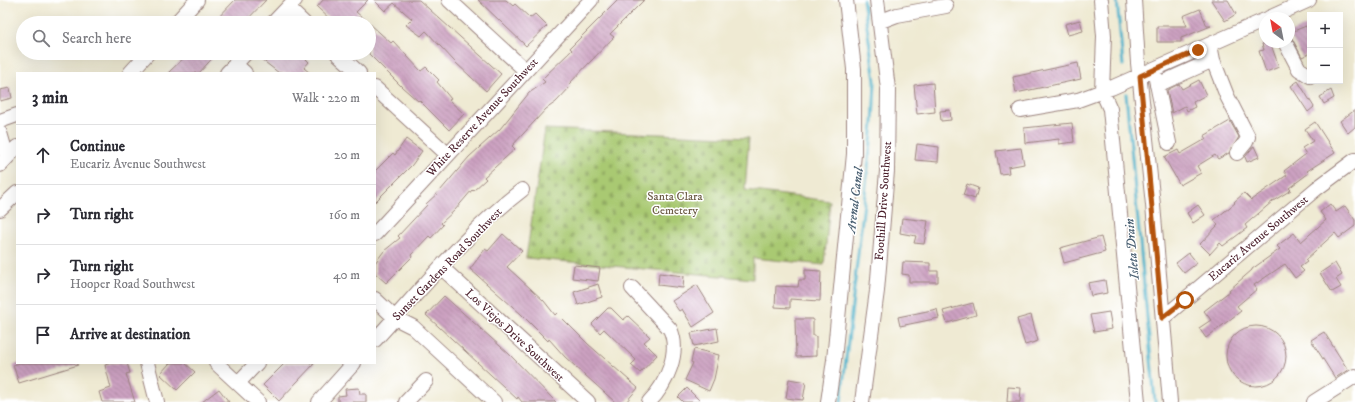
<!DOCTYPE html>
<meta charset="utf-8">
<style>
body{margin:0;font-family:"IM FELL DW Pica",serif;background:#f2f2f3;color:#2b2b33}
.controls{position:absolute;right:12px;top:12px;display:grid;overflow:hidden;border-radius:0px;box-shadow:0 4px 16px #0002}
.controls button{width:36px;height:36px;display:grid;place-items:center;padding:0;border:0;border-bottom:1px solid #e1e1e2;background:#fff;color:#2b2b33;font:20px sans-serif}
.compass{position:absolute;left:1259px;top:12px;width:36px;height:36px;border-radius:50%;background:#fff;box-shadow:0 4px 16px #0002;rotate:328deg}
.stop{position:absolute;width:12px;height:12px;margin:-9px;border:3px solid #b45309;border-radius:50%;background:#fff}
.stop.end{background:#b45309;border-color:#fff;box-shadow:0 1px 4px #0008}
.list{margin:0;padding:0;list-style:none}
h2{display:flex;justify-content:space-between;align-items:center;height:52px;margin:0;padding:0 16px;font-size:17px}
h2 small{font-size:13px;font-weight:400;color:#7c7c81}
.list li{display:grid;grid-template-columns:26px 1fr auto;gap:12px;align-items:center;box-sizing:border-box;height:60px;padding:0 16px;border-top:1px solid #e1e1e2}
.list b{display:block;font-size:15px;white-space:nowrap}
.list p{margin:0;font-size:13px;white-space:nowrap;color:#7c7c81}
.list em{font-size:13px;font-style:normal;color:#7c7c81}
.icon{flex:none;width:22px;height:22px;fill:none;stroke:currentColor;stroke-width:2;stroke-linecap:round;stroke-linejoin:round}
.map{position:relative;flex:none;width:1355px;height:402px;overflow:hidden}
.search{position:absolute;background:#fff;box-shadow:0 4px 16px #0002;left:16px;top:16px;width:360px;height:44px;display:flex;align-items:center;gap:10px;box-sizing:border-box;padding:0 14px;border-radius:22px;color:#7c7c81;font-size:15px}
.panel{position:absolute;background:#fff;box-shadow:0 4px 16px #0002;left:16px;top:72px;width:360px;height:292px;border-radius:0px}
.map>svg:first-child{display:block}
</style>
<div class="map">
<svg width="1355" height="402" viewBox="0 0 1355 402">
<defs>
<pattern id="cemetery-stones" width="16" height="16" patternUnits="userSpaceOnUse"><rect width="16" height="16" fill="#a9c972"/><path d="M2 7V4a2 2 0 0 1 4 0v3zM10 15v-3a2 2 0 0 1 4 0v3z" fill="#93ac63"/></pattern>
<pattern id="building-back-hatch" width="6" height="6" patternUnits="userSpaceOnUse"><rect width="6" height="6" fill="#cca1c1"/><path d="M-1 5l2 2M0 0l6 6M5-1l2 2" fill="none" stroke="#a8839d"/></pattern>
</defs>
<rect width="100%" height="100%" fill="#fff"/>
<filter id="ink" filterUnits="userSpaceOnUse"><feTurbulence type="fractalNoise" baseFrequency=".025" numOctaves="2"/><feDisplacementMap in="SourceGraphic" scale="8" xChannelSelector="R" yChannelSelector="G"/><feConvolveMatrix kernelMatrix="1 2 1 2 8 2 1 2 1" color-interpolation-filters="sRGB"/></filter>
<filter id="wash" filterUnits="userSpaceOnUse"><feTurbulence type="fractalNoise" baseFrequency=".012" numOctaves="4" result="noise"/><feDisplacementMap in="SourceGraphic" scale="16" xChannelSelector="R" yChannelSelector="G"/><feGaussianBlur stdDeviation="0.9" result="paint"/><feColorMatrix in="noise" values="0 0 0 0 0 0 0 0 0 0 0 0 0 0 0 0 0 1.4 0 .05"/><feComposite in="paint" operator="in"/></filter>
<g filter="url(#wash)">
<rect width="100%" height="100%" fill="#efead3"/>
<path fill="url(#cemetery-stones)" stroke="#7a744e" d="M545,129L749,138L745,190L830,201L824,265L753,258V279L526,258Z"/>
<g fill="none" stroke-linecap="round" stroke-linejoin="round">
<path stroke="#4ab0c9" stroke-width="3" d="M1117,0L1123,65
M1126,94L1155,402
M841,402L873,124L875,81L863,0"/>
</g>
<g id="blocks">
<path fill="url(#building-back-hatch)" d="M235,0H266L244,23H213Z
M323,0H368L356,12L369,23H334L317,7Z
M374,0H419L501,74L486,91L455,62L426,31L421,36L406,25L412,19L394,3L385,11Z
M478,0H506L513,6L515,4L530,18L535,14L547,26L526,46Z
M618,0H644L610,34L614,37L569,84L571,86L556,102L546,109L512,146L515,149L484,177L486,179L473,191L472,190L455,210L441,223L443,225L431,238L429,236L411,255L412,257L386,283L375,273V263L384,251L400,238L398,236L427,205L426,204L440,191L469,157L500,129L529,93L545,82L542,79L572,50L570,48Z
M1211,0H1228L1236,14L1225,21Z
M1200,9L1207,26H1211L1181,38V42H1157V26H1187L1183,16Z
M1080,20L1083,31L1068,35L1065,24Z
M369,23L391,43L393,41L421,71L426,67L439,80L437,82L451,99L449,100L464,114L449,130L419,100L418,101L402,87L369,54Z
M1306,26L1310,36V53L1302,57L1289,33Z
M1270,42L1279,67L1266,72L1259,51L1264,50L1262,44Z
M189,53H217L199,73H168Z
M265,53H300L309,62L304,68L310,73H279L261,59Z
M1078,63L1081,79L1016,93L1013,77Z
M1199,80L1206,95L1193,102L1195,107L1187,111L1185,106L1172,113L1167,90L1179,84L1182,89Z
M1298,81L1314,107L1308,112L1291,86Z
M933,83L935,112L917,114L914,85Z
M10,88L12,98L0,101V90Z
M1331,90L1334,98L1324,104L1320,97Z
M950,110L951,120L941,121L940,111Z
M1355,110V127L1348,133L1340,121Z
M1230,121L1239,137L1229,153L1218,159L1215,155L1197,166L1201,173L1180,185L1164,157L1178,150L1180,154L1206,139L1204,136Z
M1315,122L1335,153L1307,171L1309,173L1289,188L1291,190L1273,201L1245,225L1247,228L1223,246L1220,243L1210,254L1200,244L1218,225L1214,220L1235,203L1234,202L1244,193L1251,200L1287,175L1284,171L1306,154L1302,148L1313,141L1305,129Z
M1072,123L1074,142L1059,144V139L1025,143L1024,128Z
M406,139L422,151L412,165L375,202V171L393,153L395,155Z
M917,144L939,147L938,162L915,160Z
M1254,146L1259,157L1247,162L1245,157Z
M1021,148L1024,164L1008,167L1009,173L1000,174L996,151Z
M967,184L978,188L975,199L963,195Z
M1330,204L1336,212L1345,206L1355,220V226L1339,238L1335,233L1305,260L1307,262L1300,267L1304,271L1295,278L1285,264L1254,285L1257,289L1237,306L1241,311L1206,338L1199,328L1211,320L1204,311L1230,291L1229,290L1252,270V269L1280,249L1277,246L1294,233L1301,242L1326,220L1320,212Z
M1198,205L1205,215L1193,223L1187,213Z
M902,218L928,221L924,244L914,243L916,236L900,233Z
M503,234L522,251L507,267L544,301L555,315L557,313L588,344L638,388L626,402H615L565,357L549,339L548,341L521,314L470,269L485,249L488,251Z
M1101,237L1105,252L1064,263L1060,248Z
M1189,253L1197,263L1184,273L1176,263Z
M903,262L930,263V271H938V282H909V275L902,274Z
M1335,263L1342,275L1336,279L1341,287L1332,292L1320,273Z
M574,265L600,268L598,281L572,278Z
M805,270L821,271L820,301L790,299V308L775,307L776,286L798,287L799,280H805Z
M659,273L684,276L683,288L658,285Z
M1105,280L1107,293L1091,296L1088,283Z
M598,284L602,297L578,305L574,292Z
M697,285L714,313L693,327L682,309L679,311L672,301Z
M444,296L509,354L556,402H522L518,397L517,399L426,315Z
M973,303L976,315L947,323L943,311Z
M608,308H611L623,320L628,316L650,337L644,342L657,355L640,373L631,365L636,360L604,329L600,333L592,324Z
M937,309L939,318L900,326L898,317Z
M1109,312L1112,329L1094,332L1090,315Z
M1031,315L1038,341L1025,345L1017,319Z
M795,319H813V336H816V356L796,357Z
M1226 356a30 30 0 1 1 60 0a30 30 0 1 1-60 0Z
M717,328L719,341L694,346L691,333Z
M1324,332L1348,370L1335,378L1311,340Z
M694,349L719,355L714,379L709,391L685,380L693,363L691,362Z
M20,363H77L78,365L19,383L13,365Z
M111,363H127L130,373L126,374L135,402H102L99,392L111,388L105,365Z
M170,363H185L195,372L177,390L160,374Z
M285,363H315L279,401L263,385Z
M789,379L806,382L803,400L786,398Z
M1008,387L1021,388L1020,402H1007Z
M359,388L360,394H366V402H338V396L346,395L345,389Z
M687,388L701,402H683L678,397Z
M219,389L229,402H202Z"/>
</g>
</g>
<g filter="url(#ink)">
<use href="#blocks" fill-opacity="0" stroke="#9c847f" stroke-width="1"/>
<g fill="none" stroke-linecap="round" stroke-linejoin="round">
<g stroke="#9c847f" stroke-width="16">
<path id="minor" d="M449,0L525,70
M1101,0L1104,36L1102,91L1110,109L1138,402
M1134,0L1138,63L1153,205L1170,402
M288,8L304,23
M1269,18L1309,0
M881,21L897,15L946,6
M176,23L197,0
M273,23L295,0
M1285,42L1299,69L1310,76
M1210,45L1213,60L1227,96L1248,137L1246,142L1237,153
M337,53L359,73
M235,64L245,73
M1154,69L1169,143
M130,73L148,53
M227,73L246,53
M1157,85L1213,60
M375,88L447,154
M1020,110L1078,100L1111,88L1265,20
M0,121L17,115
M0,133L7,157
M0,165L17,147
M0,209L17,193
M375,234L591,0
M441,267L588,402
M632,288L670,329C681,352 666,385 649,402
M375,299L395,318L413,327L494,402
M1163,318L1316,189L1355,160
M375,340C422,289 467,232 522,190
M147,363L157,402
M216,363L258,402
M238,383L257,363
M319,402L354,363
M406,402L426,381
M828,402L834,360L854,154V69L846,0
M862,402L877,291L887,171L888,89L877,0
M1314,402L1355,376"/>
</g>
<use href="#minor" stroke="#fff" stroke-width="14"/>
</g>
</g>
<g fill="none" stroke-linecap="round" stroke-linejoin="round" filter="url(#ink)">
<path stroke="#b45309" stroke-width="5" d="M1185,300L1162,318L1140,76L1198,50"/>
</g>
<g text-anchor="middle" stroke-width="3" stroke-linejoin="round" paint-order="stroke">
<g font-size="12" fill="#4a1f2b" stroke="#fff">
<text transform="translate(482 117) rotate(-47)" y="4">White Reserve Avenue Southwest</text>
<text transform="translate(883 201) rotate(-86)" y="4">Foothill Drive Southwest</text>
<text transform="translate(1258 238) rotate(-40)" y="4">Eucariz Avenue Southwest</text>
<text transform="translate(447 264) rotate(-46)" y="4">Sunset Gardens Road Southwest</text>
<text transform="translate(515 335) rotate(43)" y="4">Los Viejos Drive Southwest</text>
</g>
<g font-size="12" fill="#6b5a44" stroke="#fff">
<text x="675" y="200">Santa Clara<tspan x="675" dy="14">Cemetery</tspan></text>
</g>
<g font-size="13" font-style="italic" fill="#4a6072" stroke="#fff">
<text transform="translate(854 200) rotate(-83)" y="5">Arenal Canal</text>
<text transform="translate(1131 249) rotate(-95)" y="5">Isleta Drain</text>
</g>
</g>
</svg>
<div class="controls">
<button>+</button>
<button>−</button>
</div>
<svg class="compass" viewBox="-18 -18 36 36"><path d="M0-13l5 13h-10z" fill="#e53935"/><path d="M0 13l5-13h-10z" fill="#7c7c81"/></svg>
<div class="stop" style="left:1185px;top:300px"></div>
<div class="stop end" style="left:1198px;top:50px"></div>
<div class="search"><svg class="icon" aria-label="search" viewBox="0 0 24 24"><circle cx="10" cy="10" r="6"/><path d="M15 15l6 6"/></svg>Search here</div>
<section class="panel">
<h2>3 min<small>Walk · 220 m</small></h2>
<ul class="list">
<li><svg class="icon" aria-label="ahead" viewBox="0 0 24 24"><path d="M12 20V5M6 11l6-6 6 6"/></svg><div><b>Continue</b><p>Eucariz Avenue Southwest</p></div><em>20 m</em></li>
<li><svg class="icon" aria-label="right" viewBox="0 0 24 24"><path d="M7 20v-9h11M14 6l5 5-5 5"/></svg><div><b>Turn right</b></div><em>160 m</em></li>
<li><svg class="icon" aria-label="right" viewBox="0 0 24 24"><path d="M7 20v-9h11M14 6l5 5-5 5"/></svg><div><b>Turn right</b><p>Hooper Road Southwest</p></div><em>40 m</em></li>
<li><svg class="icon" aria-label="arrive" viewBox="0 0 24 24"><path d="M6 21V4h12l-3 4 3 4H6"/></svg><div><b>Arrive at destination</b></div></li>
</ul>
</section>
</div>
